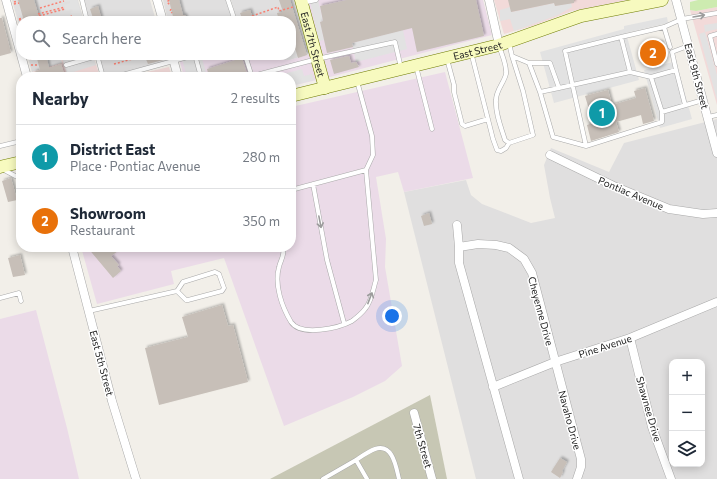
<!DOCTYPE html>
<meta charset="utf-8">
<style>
body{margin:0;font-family:Commissioner,sans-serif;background:#f2f2f3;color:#1f2937}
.controls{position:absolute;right:12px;bottom:12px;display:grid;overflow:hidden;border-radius:8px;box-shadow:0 2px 10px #0003}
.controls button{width:36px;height:36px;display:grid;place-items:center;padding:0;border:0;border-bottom:1px solid #e0e1e3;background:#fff;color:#1f2937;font:20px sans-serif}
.you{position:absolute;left:392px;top:316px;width:14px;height:14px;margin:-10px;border:3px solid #fff;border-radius:50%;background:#1a73e8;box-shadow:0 0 0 6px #1a73e833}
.badge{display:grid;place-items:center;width:26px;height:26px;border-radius:50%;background:#2563eb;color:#fff;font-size:13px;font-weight:700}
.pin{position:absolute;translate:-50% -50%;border:2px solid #fff;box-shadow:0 1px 4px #0006}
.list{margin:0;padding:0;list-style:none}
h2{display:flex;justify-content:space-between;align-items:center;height:52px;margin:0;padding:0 16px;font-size:17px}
h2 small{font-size:13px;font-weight:400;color:#747a83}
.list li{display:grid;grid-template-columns:26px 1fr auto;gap:12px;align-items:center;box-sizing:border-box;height:64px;padding:0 16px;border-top:1px solid #e0e1e3}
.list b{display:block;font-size:15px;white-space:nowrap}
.list p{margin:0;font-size:13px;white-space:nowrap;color:#747a83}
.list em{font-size:13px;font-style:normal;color:#747a83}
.icon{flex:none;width:22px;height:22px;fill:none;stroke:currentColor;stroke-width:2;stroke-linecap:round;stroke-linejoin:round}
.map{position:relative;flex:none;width:717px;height:479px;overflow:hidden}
.search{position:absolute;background:#fff;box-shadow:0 2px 10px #0003;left:16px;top:16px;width:280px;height:44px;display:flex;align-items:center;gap:10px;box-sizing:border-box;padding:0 14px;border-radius:16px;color:#747a83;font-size:15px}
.panel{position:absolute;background:#fff;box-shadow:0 2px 10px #0003;left:16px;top:72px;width:280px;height:180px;border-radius:16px}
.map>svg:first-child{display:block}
</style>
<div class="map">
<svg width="717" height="479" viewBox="0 0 717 479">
<defs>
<filter id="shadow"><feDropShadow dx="2" dy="-2" stdDeviation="1" flood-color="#0004"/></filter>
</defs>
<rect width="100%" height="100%" fill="#f2efe9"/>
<path fill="#e0dfdf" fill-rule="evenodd" d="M12,0H78L84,21H21V32Z
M83,0H150L156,21H89Z
M163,0H227L234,21H168Z
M231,0H296L310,54L290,60H285L273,55H291V21H237Z
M27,55H71L61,58L62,63L32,72Z
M99,55H166L168,61L110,77H105Z
M717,119V479H476L404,192L466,180L471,195L482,204L531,223L555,218L550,198L544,165L551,148L609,172L624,143ZM672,362H702V464H672Z"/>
<path fill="#f2dad9" d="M494,0H627L572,11L532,26L504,34Z
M717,7V105L690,10L696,11Z
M71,55H93L100,77H33L32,72L62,63L61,58Z
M169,67L172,77H130L147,72Z"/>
<path fill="#ebdbe8" d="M306,0H483L492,35L326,78Z
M310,54L317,80L291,86V77H184L178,55H273L285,60H290Z
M445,72L473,178L404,192L398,172L376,177L386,239L385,267L402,366L385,381L353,397L284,426L224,258L171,271L174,284L97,304L81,247H291V107Z
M36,310L67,428L79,479H0V319Z"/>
<path fill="#c7c7b4" d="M430,395L447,479H270Z"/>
<path fill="#cdebb0" d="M698,0H717V7L696,11L690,10V2Z"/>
<path fill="#e2e2e2" d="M63,0H77L83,21H73L71,12L73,11L72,9L66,11L64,5L70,3V1L64,2Z
M310,0H318L323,21L320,22L324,40L319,41Z
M554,3L555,6L571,3L572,7L558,15L514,31L510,19L500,21V10L510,7L512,12Z
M667,17L668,23L626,33L639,80L554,103L540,52L624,29V26Z
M717,23V29L705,32L717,75V100L699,34L705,32L704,25Z
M403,30L407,49L356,62L352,43Z
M73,55H93L96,65L67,74L62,58Z
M181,55H201L207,76L187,77Z
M676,61L692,119L660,128L644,70Z
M302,69L304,76L312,74L314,80L291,86V77H273Z"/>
<path fill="#c7bfb8" filter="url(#shadow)" d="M18,0H34L40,20L24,21Z
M169,0H179L183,15H185L187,21H174Z
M279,0H290L307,55L298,58L295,48L291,49V21H288L287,19L279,21L277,13L283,12Z
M347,0H476L484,36L417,52L412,28L352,43L353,47L327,53L320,22L323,21L320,6Z
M508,0H574V3L555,6L554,3L511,12Z
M98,6L102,21H94L90,9Z
M250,10L253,19L243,21L240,13Z
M0,18H2L11,53L0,56Z
M661,42L665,60L645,65L640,47Z
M36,55H46L49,68L61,64L65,77H36L34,72L40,70Z
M151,55H162L163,60L148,64L145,57Z
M349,56L351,63L356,62L359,67L334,74L330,60Z
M242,58L248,77H209L207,69Z
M645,88L654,121L643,124L641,115L616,122L619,132L591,141L587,125L593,123L585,96L608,90L612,105L636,98L634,91Z
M11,178L17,200L8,202L2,181Z
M429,213L432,224L424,226L421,216Z
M87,247H115L118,251L111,256L119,265L117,266L121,271L113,278Z
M20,255L25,275L13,277L8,258Z
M222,305L228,326L233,325L248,382L159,405L145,348L188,337L182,317Z
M560,458L567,462L562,471L563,472L560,478L551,472Z"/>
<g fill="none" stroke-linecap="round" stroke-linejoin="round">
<g stroke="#a9a9a9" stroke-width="5">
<path id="service" d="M82,0L87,21
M228,0L235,21
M302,3L316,0
M717,34L710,36L717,64
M509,43L512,56L529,63H550L559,88L630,72L651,77
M499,46C502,55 507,65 506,74C504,83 496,90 496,100C495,113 501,127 505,140L509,143L533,135L523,91L512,56
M670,47L664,27L682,19L717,13
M471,52L493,139L497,150L501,151L506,148L509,143
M97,55L103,77
M245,55L252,77
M447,59L454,85V92L462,124L465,126L488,119
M529,63L540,92
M66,65L97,56
M416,66L432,129
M676,70L672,52L688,46
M630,72L621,37L664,27
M252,76L317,59L395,42L401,68
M115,77L195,55L201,77
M559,88L540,92L553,137L586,146L565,51L621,37
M685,105L676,70L651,77L662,112L703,100
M708,117L717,115
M0,146L21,141
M586,146L662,122V112
M4,170L21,179
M313,184L327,260L344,323
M291,190L366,170
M283,247C285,255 281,259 279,267C274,285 282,307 291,322C301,337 339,328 352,321C356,318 362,313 365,309C372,301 373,289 376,280L366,170L373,155L372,136L357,81
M0,298L19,293L21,301
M89,311L177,291L183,282L215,272L219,274L224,288L222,291L188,300H186L177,291
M323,479L356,460
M367,479L356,460C362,456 369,451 375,449C393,443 396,467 399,479"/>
</g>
<g stroke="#a9a9a9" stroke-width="9">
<path id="minor" d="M6,0L27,77
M157,0L163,21
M489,0L499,45
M676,0L717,153
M172,55L178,77
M550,155L616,187L669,209L703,214L717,213
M457,225L459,247
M72,247L112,401L136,479
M630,338L652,427L671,479
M493,387L555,362L630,338L717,302
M414,413L432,479
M519,479L459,263V247L478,244L496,245L509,248L524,259L532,273L581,459V467L577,479"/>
</g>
<g stroke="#707d05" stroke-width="13">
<g id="secondary">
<path id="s1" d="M301,0L325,88"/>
<path id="s2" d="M291,96L499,45L581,16L662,0"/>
<path d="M0,167L21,162"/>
</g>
</g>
<path stroke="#fa8072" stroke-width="1.5" stroke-dasharray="2 2" stroke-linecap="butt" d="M169,0L167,2L170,5
M14,2L18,1
M14,4L19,3
M40,8L64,1
M171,9L170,11L172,13
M38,14L65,7
M39,16L65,9
M252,16L278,7L279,11L293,7
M19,19L23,18
M19,20L23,19
M51,21L72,16
M218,21L228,18
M265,21L278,17
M102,58L114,55
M30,59L37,58
M114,64L147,55
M31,65H38"/>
<use href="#service" stroke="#fff" stroke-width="4"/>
<use href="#minor" stroke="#fff" stroke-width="8"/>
<use href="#secondary" stroke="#f7fabf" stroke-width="12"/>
</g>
<defs><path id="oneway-shaft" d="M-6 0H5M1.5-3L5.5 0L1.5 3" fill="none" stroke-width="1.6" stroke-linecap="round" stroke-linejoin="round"/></defs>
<g stroke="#9c9c9c">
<use href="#oneway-shaft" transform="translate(699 16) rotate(-10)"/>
<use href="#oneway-shaft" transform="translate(320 222) rotate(79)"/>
<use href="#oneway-shaft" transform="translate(370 298) rotate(-69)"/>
</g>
<g text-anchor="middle" stroke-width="3" stroke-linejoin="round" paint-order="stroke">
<g font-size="10" fill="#222" stroke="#fff">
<text dy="4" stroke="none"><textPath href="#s1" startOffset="46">East 7th Street</textPath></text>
<text dy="4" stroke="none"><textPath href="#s2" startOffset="192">East Street</textPath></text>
<text transform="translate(697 76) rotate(75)" y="4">East 9th Street</text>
<text transform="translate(631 193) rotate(23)" y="4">Pontiac Avenue</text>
<text transform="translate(541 311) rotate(75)" y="4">Cheyenne Drive</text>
<text transform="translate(605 346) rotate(-18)" y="4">Pine Avenue</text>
<text transform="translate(102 363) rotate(75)" y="4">East 5th Street</text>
<text transform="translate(649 409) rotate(74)" y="4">Shawnee Drive</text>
<text transform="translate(570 420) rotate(75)" y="4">Navaho Drive</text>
<text transform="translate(423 446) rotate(74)" y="4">7th Street</text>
</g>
</g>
</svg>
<div class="controls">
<button>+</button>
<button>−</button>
<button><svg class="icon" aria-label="layers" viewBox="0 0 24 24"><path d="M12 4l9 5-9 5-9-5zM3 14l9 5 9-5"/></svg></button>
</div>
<div class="you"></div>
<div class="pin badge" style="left:602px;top:113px;background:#0f9aa8">1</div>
<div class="pin badge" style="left:653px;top:53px;background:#e8710a">2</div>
<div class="search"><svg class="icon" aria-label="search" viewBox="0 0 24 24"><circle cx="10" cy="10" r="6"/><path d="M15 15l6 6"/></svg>Search here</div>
<section class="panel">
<h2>Nearby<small>2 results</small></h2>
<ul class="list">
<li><span class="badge" style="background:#0f9aa8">1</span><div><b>District East</b><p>Place · Pontiac Avenue</p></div><em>280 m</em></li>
<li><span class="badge" style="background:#e8710a">2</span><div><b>Showroom</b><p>Restaurant</p></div><em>350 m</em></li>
</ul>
</section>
</div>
